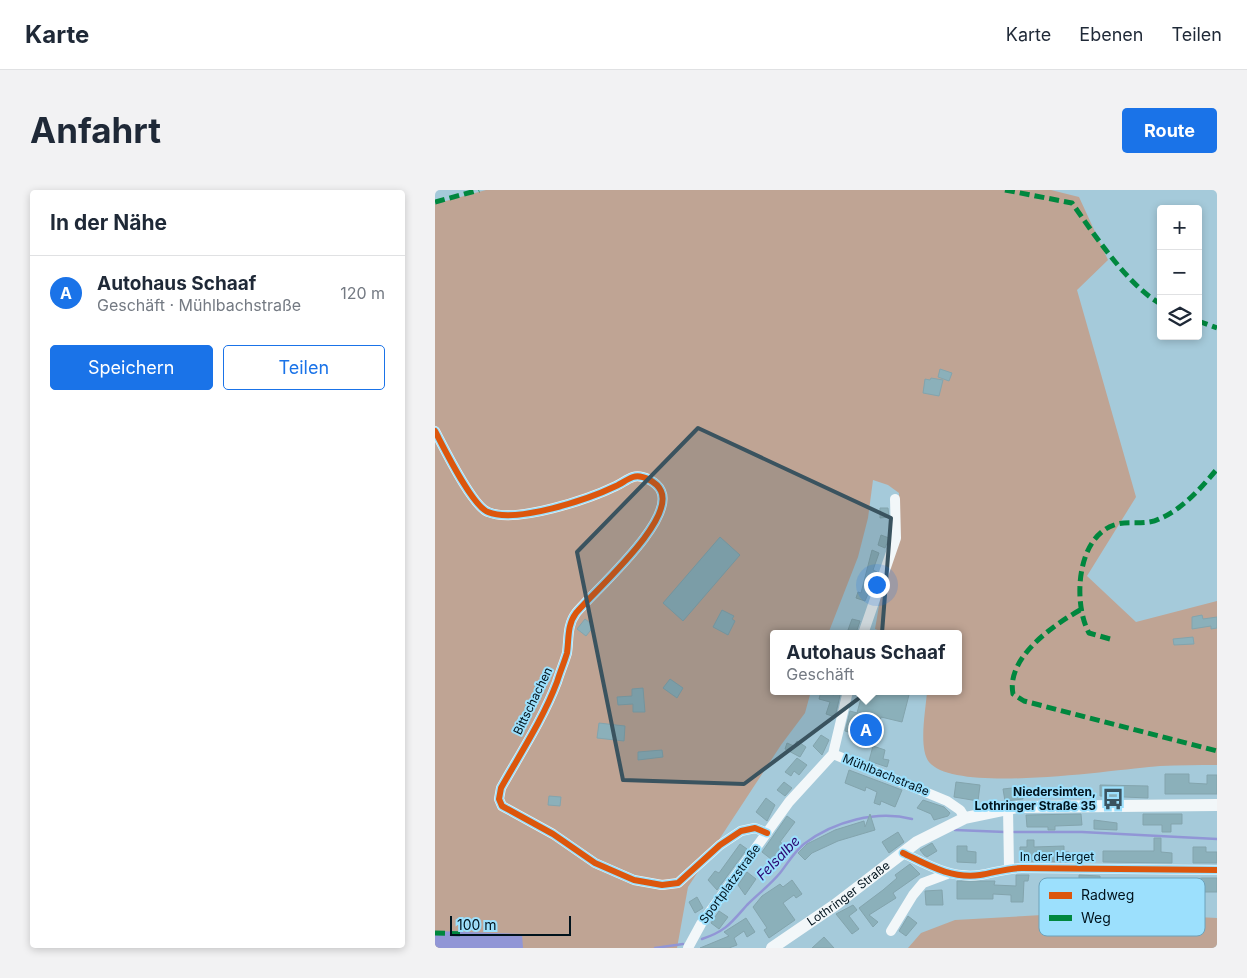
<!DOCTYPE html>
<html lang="de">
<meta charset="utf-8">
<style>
body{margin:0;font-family:Inter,sans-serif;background:#f2f2f3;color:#1f2937}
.controls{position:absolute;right:15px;top:15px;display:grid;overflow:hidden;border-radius:5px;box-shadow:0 2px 8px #0003}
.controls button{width:45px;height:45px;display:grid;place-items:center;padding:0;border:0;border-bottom:1px solid #e0e1e3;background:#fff;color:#1f2937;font:25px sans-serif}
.scale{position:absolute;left:15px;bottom:12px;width:121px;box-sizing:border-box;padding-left:5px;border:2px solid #00131d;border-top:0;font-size:14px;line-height:18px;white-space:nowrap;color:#00131d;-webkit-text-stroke:4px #9ce0fd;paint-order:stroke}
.you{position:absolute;left:441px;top:394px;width:18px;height:18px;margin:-12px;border:4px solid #fff;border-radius:50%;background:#1a73e8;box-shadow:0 0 0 8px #1a73e833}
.badge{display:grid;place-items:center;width:32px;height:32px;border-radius:50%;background:#1a73e8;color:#fff;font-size:16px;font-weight:700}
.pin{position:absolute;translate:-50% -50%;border:2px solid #fff;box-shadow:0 1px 5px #0006}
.popup{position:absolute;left:335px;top:440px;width:192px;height:65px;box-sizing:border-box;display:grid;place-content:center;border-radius:5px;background:#fff;filter:drop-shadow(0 1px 4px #0005);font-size:16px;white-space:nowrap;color:#747a83}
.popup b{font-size:19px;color:#1f2937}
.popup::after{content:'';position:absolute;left:50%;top:100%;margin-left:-10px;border:10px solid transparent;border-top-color:#fff}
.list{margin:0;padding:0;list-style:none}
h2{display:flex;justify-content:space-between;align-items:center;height:65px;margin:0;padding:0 20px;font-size:21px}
h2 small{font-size:16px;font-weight:400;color:#747a83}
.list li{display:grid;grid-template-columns:32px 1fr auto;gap:15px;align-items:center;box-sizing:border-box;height:75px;padding:0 20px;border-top:1px solid #e0e1e3}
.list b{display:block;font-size:19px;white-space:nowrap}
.list p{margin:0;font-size:16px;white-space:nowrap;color:#747a83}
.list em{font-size:16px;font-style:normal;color:#747a83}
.actions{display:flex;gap:10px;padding:15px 20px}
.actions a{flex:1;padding:11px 0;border:1px solid #1a73e8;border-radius:5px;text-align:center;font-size:18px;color:#1a73e8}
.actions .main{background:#1a73e8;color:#fff}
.icon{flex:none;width:28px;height:28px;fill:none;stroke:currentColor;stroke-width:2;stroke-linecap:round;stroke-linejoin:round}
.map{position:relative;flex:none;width:782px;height:758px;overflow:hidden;border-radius:5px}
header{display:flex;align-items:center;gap:30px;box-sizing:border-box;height:70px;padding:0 25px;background:#fff;border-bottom:1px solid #e0e1e3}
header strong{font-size:24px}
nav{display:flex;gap:28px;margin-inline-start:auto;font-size:18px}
.intro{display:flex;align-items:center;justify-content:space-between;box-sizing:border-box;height:120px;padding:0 30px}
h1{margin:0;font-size:35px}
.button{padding:12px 22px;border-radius:5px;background:#1a73e8;color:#fff;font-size:18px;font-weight:700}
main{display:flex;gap:30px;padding:0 30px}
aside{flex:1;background:#fff;border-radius:5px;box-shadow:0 2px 8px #0003}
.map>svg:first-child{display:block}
</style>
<header>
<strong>Karte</strong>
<nav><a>Karte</a><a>Ebenen</a><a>Teilen</a></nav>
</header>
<div class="intro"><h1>Anfahrt</h1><a class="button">Route</a></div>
<main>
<aside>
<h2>In der Nähe<small></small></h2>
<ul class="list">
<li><span class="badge">A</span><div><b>Autohaus Schaaf</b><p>Geschäft · Mühlbachstraße</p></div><em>120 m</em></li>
</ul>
<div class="actions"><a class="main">Speichern</a><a>Teilen</a></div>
</aside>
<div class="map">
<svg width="782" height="758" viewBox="0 0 782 758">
<rect width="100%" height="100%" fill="#a5cada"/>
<path fill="#bfa494" d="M51,0H616L644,7L673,70L642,100L701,307L652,386L701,432L782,411V575C763,575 744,575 725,576C682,579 521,605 494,572C483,558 491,519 492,501H524V444H453L440,439L446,404L465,345L464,303L453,295L438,290L433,328L423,367L393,444H338V501H376L370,523L346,555L253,697L242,758H0V14Z
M660,722L782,728V758H473L486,743L520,730Z"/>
<path fill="#9196d6" d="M0,741L87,744L88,758H0Z"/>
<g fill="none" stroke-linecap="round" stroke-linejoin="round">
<path stroke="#9196d6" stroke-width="2.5" d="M520,640L570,642
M579,642H647L782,649
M267,749C291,741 296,733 312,715C323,704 335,695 345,683C353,673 359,662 369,654C399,631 442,620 477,629
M220,758L248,754"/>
</g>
<path fill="#8bb0ba" stroke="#83a4ad" d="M505,179L517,183L514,191L503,187Z
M496,188L508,190L504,206L488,203L490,189L495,190Z
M445,318H453L454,327L445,328Z
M446,345L454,348L450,358L443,355Z
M285,347L305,365L248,431L228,413Z
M437,360L444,363L438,380L442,382L430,411L421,408L423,402L426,403Z
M287,420L299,426L297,429L300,431L293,445L278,437Z
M767,425L768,429L782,427V438L776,439V436L757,439V427Z
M150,429L159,436L151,446L142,439Z
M417,429L425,431L421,443L413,440Z
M758,447L759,454L739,455L738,449Z
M235,489L248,498L242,508L228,498Z
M208,498L210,522H198V514L183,515L182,507L197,506V499Z
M400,501H406L400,527L391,524L395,512L384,509L386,502L399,505Z
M428,501H475L467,532L446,527L443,540L427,535L424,545L410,541L415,521L422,523Z
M164,533L190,536L189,551L162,548Z
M386,545L394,550L387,565L378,556Z
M362,551L371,557L365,567L350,559L352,553L359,556Z
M438,556L450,560L448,569L454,570L452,577L434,571Z
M227,560L228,567L203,570V562Z
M362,568L372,575L364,585L359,581L356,586L350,582Z
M414,580L467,600L460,617L446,611L445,615L439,613L442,602L431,597L430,601L410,593Z
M730,584H754V593L772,594V585H782V604H730Z
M349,592L357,598L350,606L342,600Z
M521,592L545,595L543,611L519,607Z
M665,595L713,596V608L665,606Z
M586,597L588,609L570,611L568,599Z
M114,606L126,607L125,616L113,615Z
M331,608L340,615L332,631L321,622Z
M488,610L509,617L515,623L513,626L499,630L496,624L482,618Z
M435,624L440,640L403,651L377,663L370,670L363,663L372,654L400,640L429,631L430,637Z
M646,624L647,635L620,636V640H613V637H592L591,625Z
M708,624H747V634H736V642H727V635H708Z
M352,626L360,632L345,652L348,654L343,661L347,664L341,673L327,662Z
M659,630L682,633V640L659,639Z
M463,642L469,652L454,663L447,652Z
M719,648H726V662L737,663V673L668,672V661H719Z
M592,650H599V657L629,656V662H634V672L585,671V657H592Z
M497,653L502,661L492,667L489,665L485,660Z
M305,654L312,659L282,700L273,690L280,681L284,683Z
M522,656H532V661L541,662V673L522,672Z
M758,657H771V662H782V673H758Z
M475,674L485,684L458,703L461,708L434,725L443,732L438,737L424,718L448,700L462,688L460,685Z
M312,682L321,689L310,705L303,695Z
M581,685H594L593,691H589L588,712H576V705L558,704V709H522V691H560L559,695L581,696Z
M644,685L665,686V689H663L662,707H651V705L621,706V696H644Z
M767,688H782V702H745V692Z
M357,690L367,704L361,708L359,705L348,713L360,730L334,748L329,740L332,738L318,717L327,706L345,694L348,697Z
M676,696L727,697L726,706L675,705Z
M507,700L508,715H491L490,701Z
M262,707L268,718L260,723L254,712Z
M418,715L422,720L414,726L424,739L417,744L401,724Z
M284,721L293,727L284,739L276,733Z
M473,726L482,733L471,746L464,741Z
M311,728L320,742L312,747L309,741L299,748L302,755L294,758H265L294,746L289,742Z
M389,747L399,758H377Z"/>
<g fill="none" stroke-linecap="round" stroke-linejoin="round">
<path stroke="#f2f7f9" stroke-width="10" d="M0,241C9,258 37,316 53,322C81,334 154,309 181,296C186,294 192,289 198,287C207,284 222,292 226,301C240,331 160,400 141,423C132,435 134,449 132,463C129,473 125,482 122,492C108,529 85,564 66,598L64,609L67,616L118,644L160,673L199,690L227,695L243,693L285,655L306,641L320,638L332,643
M428,444L461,348L460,309
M398,564L512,611L525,620L530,628
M573,618L574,678
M468,663C493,675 516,689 545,685C559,683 572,678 587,678L782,680
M456,741L478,705L488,693L512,684
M253,758L266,734L354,612L398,564L413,501"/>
<path stroke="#f2f7f9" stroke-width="12" id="s1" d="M337,758L400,715L482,652L530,628L582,617L782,615"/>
<path stroke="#00873e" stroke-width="5" stroke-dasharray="10 5" stroke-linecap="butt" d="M570,0L637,13C658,43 694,97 726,114
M0,12L44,0
M763,131L782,138
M645,420C617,436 571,468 578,504L589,511L782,561
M675,449L654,443C638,414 641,348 679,335C693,330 710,336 724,329C748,319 766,298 782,279
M0,743L29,744"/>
<g stroke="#9ce0fd" stroke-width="9">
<path id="cycleway" d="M0,241C9,258 37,316 53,322C81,334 154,309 181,296C186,294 192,289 198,287C207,284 222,292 226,301C240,331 160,400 141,423C132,435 134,449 132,463C129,473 125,482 122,492C108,529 85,564 66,598L64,609L67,616L118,644L160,673L199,690L227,695L243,693L285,655L306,641L320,638L332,643
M468,663C493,675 516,689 545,685C559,683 572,678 587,678L782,680"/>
</g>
<use href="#cycleway" stroke="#dc560d" stroke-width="6"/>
</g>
<path fill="#3a535f" fill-opacity="0.2" stroke="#3a535f" stroke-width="4" stroke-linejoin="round" d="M263,238L456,328L443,494L309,594L188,590L142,362Z"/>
<defs>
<g id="bus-bare" transform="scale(1.725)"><path d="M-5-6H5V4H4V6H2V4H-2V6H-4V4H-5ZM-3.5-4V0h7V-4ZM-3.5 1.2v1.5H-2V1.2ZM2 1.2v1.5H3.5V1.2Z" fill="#3a535f" stroke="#9ce0fd" stroke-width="2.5" paint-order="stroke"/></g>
</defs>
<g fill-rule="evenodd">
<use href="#bus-bare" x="678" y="609"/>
</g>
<g text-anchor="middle" stroke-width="4" stroke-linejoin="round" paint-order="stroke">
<g font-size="12" fill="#00131d" stroke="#9ce0fd">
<text transform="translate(98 511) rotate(-64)" y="4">Bittschachen</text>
<text transform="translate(451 585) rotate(22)" y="4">Mühlbachstraße</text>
<text x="622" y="671">In der Herget</text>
<text transform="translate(295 694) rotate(-54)" y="4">Sportplatzstraße</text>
<text dy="4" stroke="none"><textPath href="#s1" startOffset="94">Lothringer Straße</textPath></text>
</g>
<g font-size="12" font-weight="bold" fill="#00131d" stroke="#9ce0fd" text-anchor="end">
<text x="661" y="606">Niedersimten,<tspan x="661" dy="14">Lothringer Straße 35</tspan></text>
</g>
<g font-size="14" font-style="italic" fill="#2c0872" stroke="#9ce0fd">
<text transform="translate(343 668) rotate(-46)" y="5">Felsalbe</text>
</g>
</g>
<rect x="604" y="688" width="166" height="58" rx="8" fill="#9ce0fd" stroke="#6da2ba" stroke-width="1"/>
<rect x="614" y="702" width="23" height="7" fill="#dc560d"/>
<rect x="614" y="725" width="23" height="6" fill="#00873e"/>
<g font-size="14" fill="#00131d">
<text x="646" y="710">Radweg</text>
<text x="646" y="733">Weg</text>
</g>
</svg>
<div class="controls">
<button>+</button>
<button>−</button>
<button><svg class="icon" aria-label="layers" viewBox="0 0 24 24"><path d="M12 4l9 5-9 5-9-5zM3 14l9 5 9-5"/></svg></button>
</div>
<div class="scale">100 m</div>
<div class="you"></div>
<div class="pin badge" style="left:431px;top:540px">A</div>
<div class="popup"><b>Autohaus Schaaf</b>Geschäft</div>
</div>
</main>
